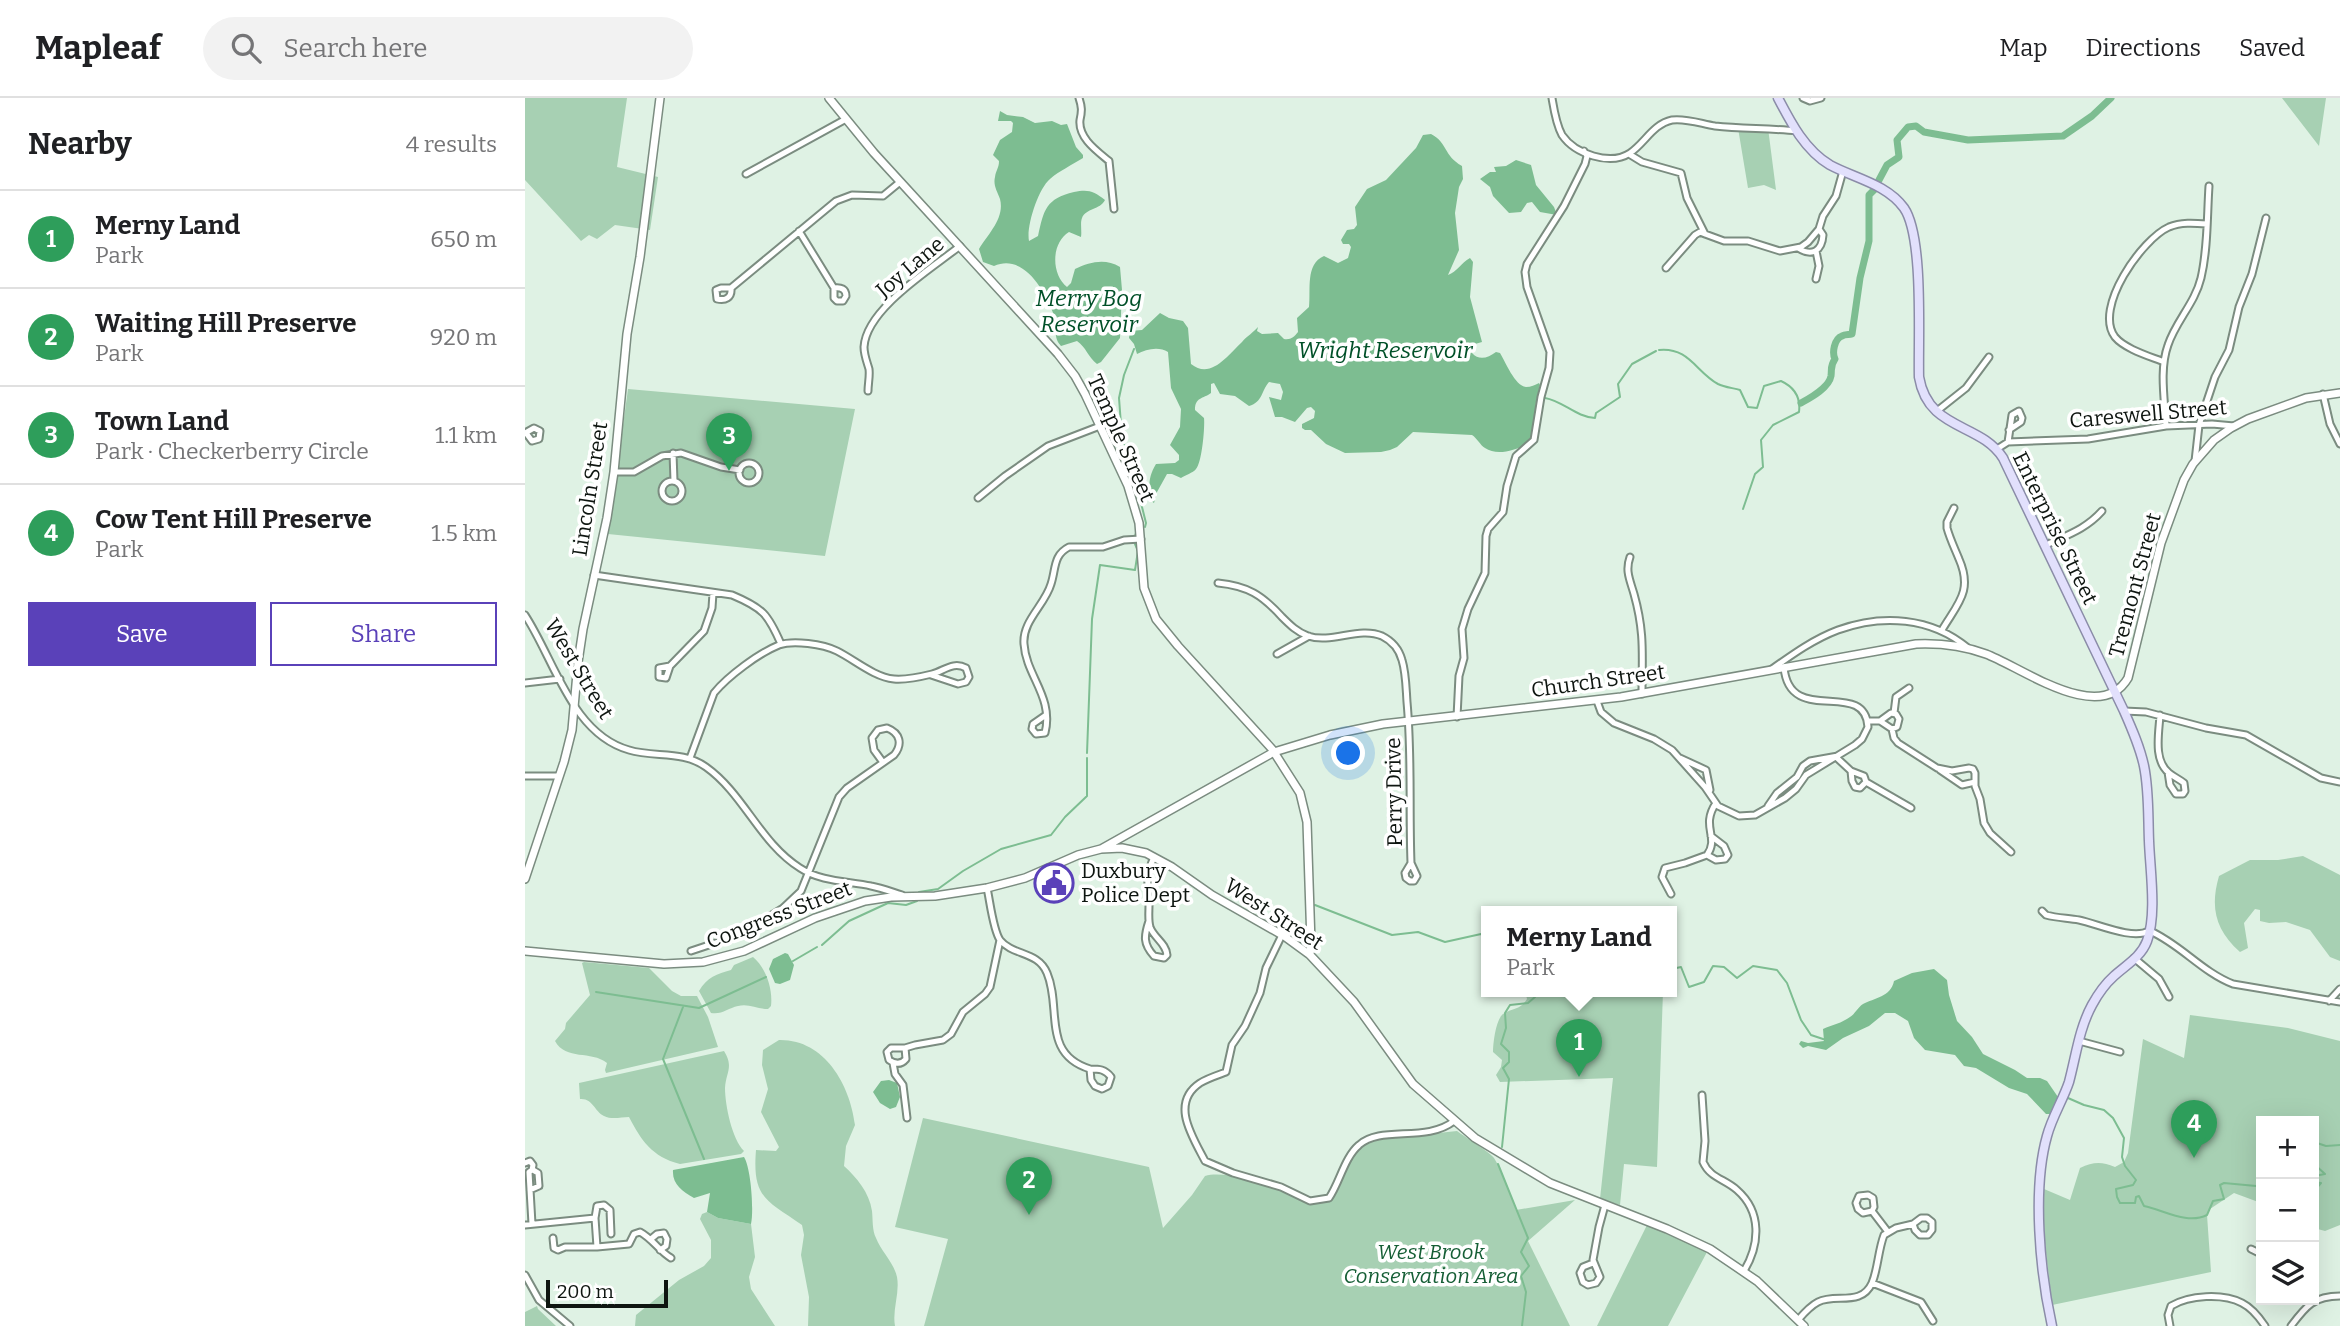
<!DOCTYPE html>
<meta charset="utf-8">
<style>
body{margin:0;font-family:Bitter,serif;background:#f2f2f2;color:#202124}
.controls{position:absolute;right:21px;bottom:21px;display:grid;overflow:hidden;border-radius:0px;box-shadow:0 7px 28px #0002}
.controls button{width:63px;height:63px;display:grid;place-items:center;padding:0;border:0;border-bottom:2px solid #e0e0e0;background:#fff;color:#202124;font:35px sans-serif}
.scale{position:absolute;left:21px;bottom:18px;width:122px;box-sizing:border-box;padding-left:7px;border:4px solid #0e1510;border-top:0;font-size:19px;line-height:24px;white-space:nowrap;color:#0e1510;-webkit-text-stroke:5px #fff;paint-order:stroke}
.you{position:absolute;left:824px;top:656px;width:24px;height:24px;margin:-18px;border:5px solid #fff;border-radius:50%;background:#1a73e8;box-shadow:0 0 0 10px #1a73e833}
.badge{display:grid;place-items:center;width:46px;height:46px;border-radius:50%;background:#5a41b9;color:#fff;font-size:23px;font-weight:700}
.pin{position:absolute;translate:-50% -58px;filter:drop-shadow(0 2px 4px #0008)}
.pin::after{content:'';position:absolute;top:37px;width:24px;height:21px;background:inherit;clip-path:polygon(0 0,100% 0,50% 100%)}
.popup{position:absolute;left:956px;top:808px;width:196px;height:91px;box-sizing:border-box;display:grid;place-content:center;border-radius:0px;background:#fff;filter:drop-shadow(0 2px 5px #0005);font-size:23px;white-space:nowrap;color:#757577}
.popup b{font-size:26px;color:#202124}
.popup::after{content:'';position:absolute;left:50%;top:100%;margin-left:-14px;border:14px solid transparent;border-top-color:#fff}
.list{margin:0;padding:0;list-style:none}
h2{display:flex;justify-content:space-between;align-items:center;height:91px;margin:0;padding:0 28px;font-size:30px}
h2 small{font-size:23px;font-weight:400;color:#757577}
.list li{display:grid;grid-template-columns:46px 1fr auto;gap:21px;align-items:center;box-sizing:border-box;height:98px;padding:0 28px;border-top:2px solid #e0e0e0}
.list b{display:block;font-size:26px;white-space:nowrap}
.list p{margin:0;font-size:23px;white-space:nowrap;color:#757577}
.list em{font-size:23px;font-style:normal;color:#757577}
.actions{display:flex;gap:14px;padding:21px 28px}
.actions a{flex:1;padding:16px 0;border:2px solid #5a41b9;border-radius:0px;text-align:center;font-size:24px;color:#5a41b9}
.actions .main{background:#5a41b9;color:#fff}
.icon{flex:none;width:38px;height:38px;fill:none;stroke:currentColor;stroke-width:2;stroke-linecap:round;stroke-linejoin:round}
.map{position:relative;flex:none;width:1815px;height:1228px;overflow:hidden}
header{display:flex;align-items:center;gap:42px;box-sizing:border-box;height:98px;padding:0 35px;background:#fff;border-bottom:2px solid #e0e0e0}
header strong{font-size:33px}
nav{display:flex;gap:38px;margin-inline-start:auto;font-size:24px}
.search{width:490px;height:63px;background:#f2f2f2;display:flex;align-items:center;gap:18px;box-sizing:border-box;padding:0 24px;border-radius:38px;color:#757577;font-size:26px}
main{display:flex}
aside{flex:1;background:#fff}
.map>svg:first-child{display:block}
</style>
<header>
<strong>Mapleaf</strong>
<div class="search"><svg class="icon" aria-label="search" viewBox="0 0 24 24"><circle cx="10" cy="10" r="6"/><path d="M15 15l6 6"/></svg>Search here</div>
<nav><a>Map</a><a>Directions</a><a>Saved</a></nav>
</header>
<main>
<aside>
<h2>Nearby<small>4 results</small></h2>
<ul class="list">
<li><span class="badge" style="background:#2e9e5b">1</span><div><b>Merny Land</b><p>Park</p></div><em>650 m</em></li>
<li><span class="badge" style="background:#2e9e5b">2</span><div><b>Waiting Hill Preserve</b><p>Park</p></div><em>920 m</em></li>
<li><span class="badge" style="background:#2e9e5b">3</span><div><b>Town Land</b><p>Park · Checkerberry Circle</p></div><em>1.1 km</em></li>
<li><span class="badge" style="background:#2e9e5b">4</span><div><b>Cow Tent Hill Preserve</b><p>Park</p></div><em>1.5 km</em></li>
</ul>
<div class="actions"><a class="main">Save</a><a>Share</a></div>
</aside>
<div class="map">
<svg width="1815" height="1228" viewBox="0 0 1815 1228">
<rect width="100%" height="100%" fill="#dff2e4"/>
<path fill="#a7d0b3" d="M0,0H102L92,69L133,79L125,132L90,127L72,141L64,137L56,143L0,82Z
M1757,0H1801L1794,48Z
M1213,30H1243L1251,92L1239,87L1223,90Z
M103,291L330,311L300,458L83,436Z
M1778,758L1815,777V863L1805,859L1785,832L1761,824L1744,825L1735,823V812L1730,811L1719,825L1723,850L1715,854C1690,832 1685,809 1694,778L1725,762H1753Z
M228,859C241,870 248,891 246,908L243,911C233,911 223,905 213,908C203,910 197,917 186,915L174,893C182,879 192,876 206,872L209,867Z
M59,864L124,870L147,893L156,898H172L183,919L193,949L81,975L80,972L82,965C66,952 41,963 30,943L40,931L41,925L65,897L57,865Z
M1000,893H1138L1132,1069L1099,1066L1095,1107L1075,1101L1088,980L975,984L971,977L976,969L977,962L968,954C968,945 971,921 978,916C989,909 994,913 1002,901Z
M1665,917L1763,930L1815,943V1127L1800,1133L1789,1130V1023H1736V1105L1709,1095L1685,1111L1682,1117L1686,1174L1527,1207L1518,1128L1519,1091L1545,1102L1555,1070C1568,1064 1576,1063 1590,1069L1599,1064L1603,1055L1618,941L1659,960Z
M254,942C299,941 325,986 330,1027L321,1048L319,1068C332,1080 344,1094 347,1113C348,1122 347,1132 351,1140C356,1153 369,1165 372,1179C375,1195 367,1212 370,1228H283L284,1199L276,1157L279,1137L277,1127C242,1102 227,1101 231,1052L251,1053L254,1049L236,1014L243,991L237,967L238,952Z
M199,953C209,969 201,974 200,990C200,1007 207,1041 219,1053L216,1056L155,1066C127,1059 116,1042 104,1019C96,1019 87,1022 79,1018C69,1013 68,1000 55,1001L54,985Z
M398,1020L624,1069L638,1130L667,1097L680,1078C700,1072 740,1086 760,1094C769,1098 776,1102 785,1104L811,1094L834,1047L848,1042L932,1033C940,1039 966,1055 969,1060C979,1076 984,1094 991,1112L1050,1102L1003,1143L1045,1228H399L423,1141L370,1129Z
M182,1114L193,1120L226,1126L230,1159L224,1179L226,1191L250,1228H110L111,1217L154,1182L179,1168L186,1160V1142L175,1121L177,1116Z
M1122,1127L1182,1154L1143,1228H1072Z
M12,1208L13,1211L31,1228H0V1214Z"/>
<path fill="#7dbd91" d="M475,13L482,17L498,19L510,25L527,23L536,27L542,26L551,49L558,57V60C547,67 534,73 525,81C513,91 501,129 504,143L513,138C519,111 521,101 549,94C563,91 569,93 580,102C575,112 561,110 557,120C555,125 557,133 556,139L544,134C526,145 526,176 542,189L546,185L550,171C565,164 580,160 595,169L597,192L595,240L576,264L572,266C563,259 561,249 552,243L536,248C527,239 533,228 529,217C520,193 499,155 469,168L458,164L454,151C463,136 480,120 475,101C472,93 468,87 470,79C471,72 474,70 474,63L468,57L475,42L487,34L488,25L486,23H473Z
M906,36C923,45 918,57 937,68L938,81L934,89L930,115L934,152L923,177C932,174 936,165 945,160L948,164L945,199L957,244L950,246L947,255C954,263 963,260 971,254L975,255C980,263 990,288 1001,289C1006,289 1010,287 1014,285L1015,287L1011,304L1009,331L1006,344C994,351 973,359 960,350C955,347 952,340 947,337L888,334L872,349L865,352L856,354L820,355L801,346L786,332H780L777,330V326L789,320L790,313L786,309L782,310L770,324L757,319H750L744,299L756,302L758,294L755,286L744,284C736,293 738,304 724,308L710,298L695,296L689,285L686,286V295C678,301 670,299 670,312L679,320C680,329 677,365 671,371C668,375 660,377 656,380L647,376H642L632,394L629,405L625,402C624,388 623,379 631,366L650,365L654,362V357L645,347L655,329L656,311L646,290L643,254C634,248 621,251 612,256L609,246L604,240L605,233L617,232L635,215L644,220L658,223L663,230L666,266C686,282 703,257 717,244C722,238 729,234 733,229L732,233L737,236L753,235L759,241C766,242 769,239 773,234L772,220L784,209C786,192 780,166 799,158L813,165L823,160L826,149L824,146H818L816,142L822,132L829,131L832,127L830,109L842,91L861,82L891,50L898,37Z
M991,62L1006,67L1011,87L1029,109L1032,117L1015,114L1007,104L1002,105L996,114L984,115L968,98L965,89L955,81L965,74H971L969,69L981,68Z
M260,855L263,856L269,867L265,882L255,886L250,885L244,871L248,861Z
M1409,871L1422,882L1424,897L1432,923L1447,939L1458,956L1490,972L1502,980H1515L1522,983L1533,999L1525,1016H1521L1502,996L1484,990L1451,970L1439,968L1430,957L1400,952L1389,940L1383,923L1370,915H1360L1344,928L1318,940L1301,952L1283,948L1278,950L1274,946L1276,943L1283,945L1299,943L1298,931C1307,927 1317,925 1325,919C1330,916 1333,909 1338,906C1349,900 1366,899 1369,883L1387,875Z
M364,982L372,985L375,999L371,1009L365,1011L355,1005L348,994L356,983Z
M219,1059C226,1070 229,1113 226,1126L193,1120L182,1114L185,1095L169,1100C157,1093 147,1086 148,1072Z"/>
<g fill="none" stroke-linecap="round" stroke-linejoin="round">
<path stroke="#7dbd91" stroke-width="2" d="M609,251L599,277L594,300L597,340L605,361L621,425L620,429
M1134,252C1164,249 1171,274 1193,286C1199,289 1208,290 1215,292L1223,309L1232,310L1239,288L1256,283C1269,289 1276,298 1274,314L1248,327L1236,342L1238,369L1230,376L1218,411
M1020,300C1038,303 1051,319 1070,320L1071,315L1095,299L1093,286L1107,266L1131,253
M610,438L611,435
M562,655L567,521L575,467L610,472L613,453L610,446
M394,794L413,791L438,773L476,751L526,737L540,719L562,698V660
M790,807L867,837L893,834L920,844L956,836L961,837
M297,847L324,823L363,805L381,807L392,803
M268,863L292,849
M1147,871L1156,869L1164,889L1179,884L1188,868L1199,869L1212,880L1228,868L1252,872L1262,885L1276,922L1286,937L1301,942
M71,894L174,910L241,879
M158,909L138,961L179,1061
M1543,1000L1559,1007L1579,1012L1588,1020L1599,1040L1597,1059L1600,1068L1611,1082L1608,1087L1591,1091L1592,1099L1595,1105H1610L1611,1099L1614,1098L1619,1108C1639,1112 1662,1127 1682,1117L1688,1103L1699,1101L1695,1087L1699,1085L1731,1088L1735,1091L1736,1100
M1789,1044L1801,1048L1815,1047
M977,1049L984,981L978,970L984,964V954L976,946L981,930L980,915L985,907L1003,905L1010,899L1009,893
M973,1066L1003,1140L996,1154L1004,1168L996,1178L1001,1194L997,1228
M1789,1066L1800,1076L1789,1078
M1789,1084L1796,1085L1789,1093"/>
<path stroke="#7dbd91" stroke-width="7" d="M1354,82L1362,67L1374,59L1372,42L1383,29L1391,28L1399,34L1443,42L1538,38L1567,18L1586,0
M1276,305C1285,300 1304,290 1306,278C1307,270 1305,268 1310,261C1307,255 1309,241 1317,238C1320,236 1324,237 1327,236L1335,180L1344,143V97L1351,90"/>
<g stroke="#7b8c80" stroke-width="9">
<path id="minor" d="M554,0C557,9 557,13 555,22C553,40 572,53 584,63L589,111
M1027,0C1029,12 1031,26 1037,37C1050,56 1085,68 1105,55C1120,45 1128,26 1147,22C1161,20 1177,26 1190,28C1217,31 1244,30 1272,33
M1278,0L1285,3L1296,0
M1104,56L1117,64L1156,75L1162,100L1180,136L1175,134L1170,137L1141,170
M221,76L321,21
M274,133L309,190C316,189 321,191 321,198L318,203H312L309,200V190
M1180,136L1199,143H1223L1255,153L1276,149L1283,144L1294,131L1298,118L1311,98L1318,73
M1273,150C1287,159 1297,153 1298,137L1294,131
M1291,153L1294,168L1291,181
M206,190H196L191,192L192,201C200,203 207,200 206,190L311,103L327,97L358,98L375,84
M1639,264C1624,258 1600,251 1590,239C1568,210 1617,141 1644,129C1656,124 1669,125 1682,126
M343,293C343,286 345,278 344,271C342,264 339,257 339,249C341,211 406,171 435,148
M1798,296L1805,326L1815,346
M1412,313L1441,290L1464,259
M1641,328C1640,303 1634,272 1643,247C1651,223 1670,205 1676,180C1683,150 1682,118 1684,88
M0,335L9,330L15,333L14,341L7,343L1,335
M1483,344L1487,317L1494,313L1497,320L1496,324L1484,332
M1472,351L1483,344L1563,341L1641,328L1687,326L1709,328
M148,355L149,383
M1670,363L1674,327L1690,279L1704,252L1714,209L1727,176L1741,120
M214 375a10 10 0 1 1 20 0a10 10 0 1 1-20 0Z
M89,374H109L137,358L156,355L196,369L215,372
M137 393a10 10 0 1 1 20 0a10 10 0 1 1-20 0Z
M453,400L480,378L523,348L575,328
M1521,447C1542,437 1561,431 1577,413
M1105,459C1100,473 1105,482 1109,496C1120,535 1117,558 1117,596
M69,477L207,497C238,510 243,516 256,546
M693,485C723,488 737,497 757,519C765,527 772,534 783,538C807,546 834,528 857,538C867,543 874,551 877,562C881,575 881,590 882,604C887,658 884,711 886,765
M0,517C30,563 47,636 104,652C130,660 157,652 181,669C219,696 235,745 275,770C296,784 323,783 346,788C357,790 367,794 377,797
M1417,532C1433,505 1448,493 1434,461C1430,451 1425,441 1422,430V424L1429,410
M752,556L784,538
M145,568L141,580L134,579V570L145,568L179,533L187,510L188,495
M1247,571C1268,556 1289,541 1313,532C1357,516 1406,519 1443,550
M0,585L35,581
M1072,603L1076,614L1089,625L1129,641L1147,652L1180,689L1193,708L1214,718L1230,717L1260,700L1271,691L1281,677L1330,647L1337,641L1343,629C1340,579 1264,630 1259,569
M1599,613L1621,614L1681,630L1721,637L1796,680L1815,684
M1369,615L1371,599L1384,590
M521,617L508,626L507,631L511,636L520,635C529,599 501,578 499,546C497,523 520,507 526,486C531,471 528,457 544,449H578L599,442L616,441
M1635,617C1634,635 1628,662 1644,675C1649,679 1654,681 1659,685L1660,693L1658,696H1651L1645,687L1643,674
M932,619L934,578L939,560L937,531L943,511L960,475L961,438L963,431L978,414L982,388L991,358L1009,342L1016,299L1024,270L1025,254L1002,189L1000,174L1002,166L1039,108L1060,66L1062,58L1059,53
M1342,623H1355L1367,631L1372,629L1374,621L1371,616L1366,615L1355,623
M1367,631L1369,640L1373,645L1412,670L1427,673L1444,670L1448,671L1450,675V688L1455,701L1459,725L1465,735L1486,754
M165,660L189,595C203,578 234,555 254,547C268,542 298,546 312,553C330,562 349,579 369,581C381,582 395,579 407,576C419,573 428,563 441,570L444,579L441,584L433,586L406,577
M1155,660L1181,672L1185,692
M1312,660L1326,673
M1415,672L1437,687L1450,684
M0,678H34
M1341,684L1335,690L1330,689L1327,683L1326,673L1339,678L1341,684L1386,710
M1243,708L1252,695L1272,679L1278,668L1285,663L1313,658
M1182,757C1195,739 1175,729 1191,705
M1182,757L1191,762L1200,761L1203,757L1199,748L1186,738
M886,765L892,778L889,783H885L881,780L880,775Z
M462,790C465,803 468,832 475,842C488,858 513,853 522,875C537,910 516,956 565,971L566,982L570,988L577,991L583,988L586,979C580,971 574,971 565,971
M1146,796L1137,779L1140,770L1160,765L1182,757
M1517,813L1521,817C1532,820 1543,820 1554,822C1573,826 1607,842 1624,833
M624,823C619,838 618,846 629,858L639,860L642,857C641,845 629,840 625,829C623,822 624,815 624,807C625,785 618,784 629,759
M1625,833C1655,846 1677,874 1708,886L1815,904
M757,837L741,870L735,895L720,928L707,947L701,974C693,977 683,980 675,985C645,1005 667,1038 680,1063L708,1075L756,1089L785,1103L804,1100C815,1084 819,1060 834,1047C856,1027 901,1045 929,1023
M166,853L208,839L229,828L258,810L276,793L314,699L322,690L369,657C378,646 375,635 362,630L353,632L347,640L349,652L357,663
M1609,860L1634,881L1644,899
M1804,903L1815,891
M1554,943L1595,954
M380,950H366L362,954L364,962C370,966 376,967 381,961L380,950L390,947L418,942L426,936L438,914L460,896L465,889L475,842
M368,965L370,976L378,987L382,1020
M1177,997L1180,1043L1178,1064C1185,1080 1200,1081 1212,1092C1237,1114 1235,1146 1219,1173
M0,1065L5,1063L8,1067L7,1072L4,1074L7,1126
M5,1092L14,1088L13,1075L8,1072
M1347,1113L1349,1109L1348,1100L1343,1097L1334,1098L1331,1105L1333,1111L1338,1115L1347,1113L1363,1134
M70,1120L72,1108L79,1107L85,1112L86,1136
M0,1127L70,1120L72,1149L104,1146L109,1136L115,1134C128,1141 134,1153 146,1160
M28,1140L29,1150L33,1152L40,1149H72
M126,1141L132,1136L139,1135L142,1141L141,1148L135,1152
M1726,1151L1736,1156
M1068,1165L1058,1169L1055,1175L1058,1184L1063,1187L1071,1185L1075,1179L1068,1162L1074,1129L1080,1107
M0,1177L14,1202L45,1228
M1347,1185L1396,1204L1408,1223
M1273,1222C1279,1215 1285,1208 1293,1204C1311,1195 1336,1209 1347,1185C1353,1171 1353,1153 1359,1137L1371,1130L1388,1126L1390,1132L1395,1137H1403L1407,1132V1124L1402,1120H1396L1388,1126
M1645,1228L1643,1217L1646,1208C1664,1197 1698,1195 1717,1205C1727,1210 1734,1219 1740,1228
M1766,1228C1781,1208 1789,1198 1815,1198"/>
</g>
<g stroke="#7b8c80" stroke-width="10">
<path id="secondary" d="M304,0L349,55L533,256L550,278L560,296L603,388L614,425L619,490L631,521L653,548L747,651L775,695L782,724L786,845L785,857
M576,751L749,654L805,637L858,626L1096,599L1391,546C1415,545 1439,548 1461,556C1496,569 1575,628 1603,580L1636,445L1659,382L1668,366L1689,342L1706,330L1723,321L1781,300L1815,295
M0,781L39,664L47,632L53,564L58,531L82,420L89,374L102,236L115,159L135,0
M0,853L139,866L178,864L219,853L290,820L340,803L366,799L410,798L462,790L500,780L553,757L576,751L597,750L621,755L647,769L687,797L759,838L785,857L829,904L888,986L950,1040L1025,1085L1142,1131L1185,1151L1232,1183L1279,1228"/>
</g>
<g stroke="#8b8ca8" stroke-width="11">
<path id="primary" d="M1253,0C1266,25 1280,52 1305,67C1329,80 1362,86 1379,110C1399,139 1393,241 1394,279C1403,333 1455,324 1478,360L1599,613C1607,631 1615,649 1619,668C1624,692 1623,718 1624,743C1625,772 1632,816 1622,843C1616,859 1601,867 1589,878C1580,886 1573,896 1567,907C1554,931 1551,958 1544,984C1538,1002 1527,1019 1522,1038C1507,1091 1515,1174 1527,1228"/>
</g>
<use href="#minor" stroke="#fff" stroke-width="5"/>
<use href="#secondary" stroke="#fff" stroke-width="7"/>
<use href="#primary" stroke="#e2e0fc" stroke-width="8"/>
</g>
<defs>
<g id="civic-ring" transform="scale(2.0125)"><circle r="9.5" fill="#fff" stroke="#5a41b9" stroke-width="1.5"/><path d="M-.6-6.5H3V-4.5H.6V-3L4-1V1h2V6H-6V1h2V-1L-.6-3ZM-1.2 2.5V6h2.4V2.5Z" fill="#5a41b9"/></g>
</defs>
<g fill-rule="evenodd">
<use href="#civic-ring" x="529" y="785"/>
</g>
<g text-anchor="middle" stroke-width="7" stroke-linejoin="round" paint-order="stroke">
<g font-size="21" fill="#0e1510" stroke="#fff">
<text transform="translate(385 169) rotate(-40)" y="7">Joy Lane</text>
<text transform="translate(1623 316) rotate(-5)" y="7">Careswell Street</text>
<text transform="translate(596 340) rotate(66)" y="7">Temple Street</text>
<text transform="translate(65 391) rotate(-81)" y="7">Lincoln Street</text>
<text transform="translate(1530 430) rotate(64)" y="7">Enterprise Street</text>
<text transform="translate(1610 487) rotate(-75)" y="7">Tremont Street</text>
<text transform="translate(54 571) rotate(59)" y="7">West Street</text>
<text transform="translate(1073 583) rotate(-8)" y="7">Church Street</text>
<text transform="translate(869 694) rotate(-91)" y="7">Perry Drive</text>
<text transform="translate(749 816) rotate(33)" y="7">West Street</text>
<text transform="translate(254 817) rotate(-21)" y="7">Congress Street</text>
</g>
<g font-size="21" fill="#0e1510" stroke="#fff" text-anchor="start">
<text x="556" y="780">Duxbury<tspan x="556" dy="24">Police Dept</tspan></text>
</g>
<g font-size="21" font-style="italic" fill="#155e35" stroke="#fff">
<text x="906" y="1161">West Brook<tspan x="906" dy="24">Conservation Area</tspan></text>
</g>
<g font-size="23" font-style="italic" fill="#005028" stroke="#fff">
<text x="564" y="208">Merry Bog<tspan x="564" dy="26">Reservoir</tspan></text>
<text x="860" y="260">Wright Reservoir</text>
</g>
</g>
</svg>
<div class="controls">
<button>+</button>
<button>−</button>
<button><svg class="icon" aria-label="layers" viewBox="0 0 24 24"><path d="M12 4l9 5-9 5-9-5zM3 14l9 5 9-5"/></svg></button>
</div>
<div class="scale">200 m</div>
<div class="you"></div>
<div class="pin badge" style="left:1054px;top:979px;background:#2e9e5b">1</div>
<div class="popup"><b>Merny Land</b>Park</div>
<div class="pin badge" style="left:504px;top:1117px;background:#2e9e5b">2</div>
<div class="pin badge" style="left:204px;top:373px;background:#2e9e5b">3</div>
<div class="pin badge" style="left:1669px;top:1060px;background:#2e9e5b">4</div>
</div>
</main>
